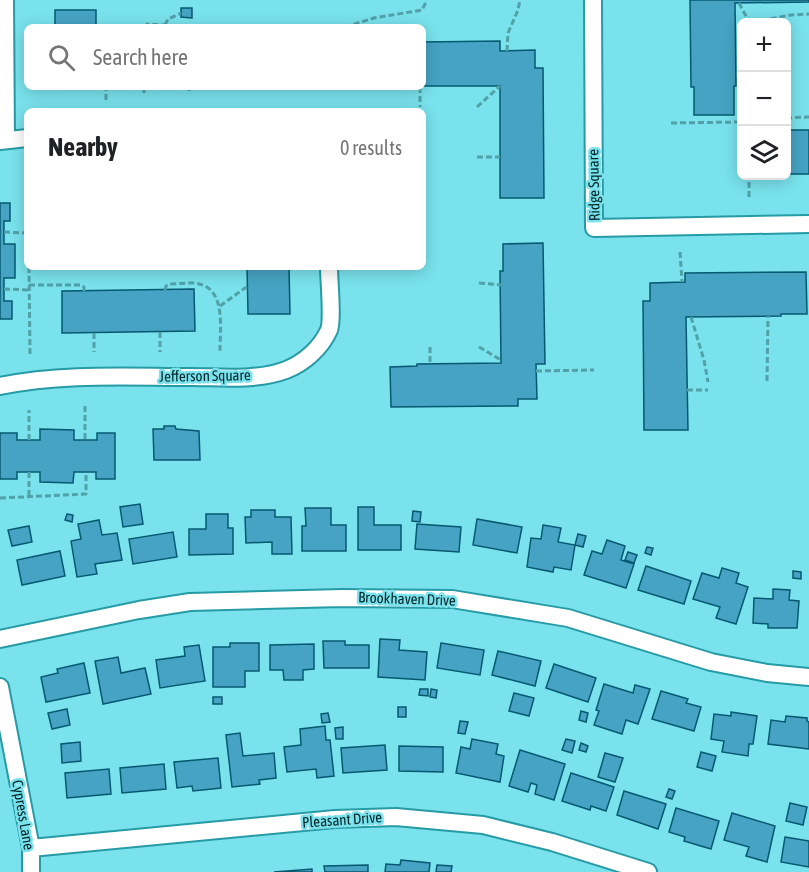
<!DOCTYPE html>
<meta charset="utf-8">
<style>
body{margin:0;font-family:"Asap Condensed",sans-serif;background:#f2f2f2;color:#202124}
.controls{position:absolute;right:18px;top:18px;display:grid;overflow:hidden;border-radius:9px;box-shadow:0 3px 15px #0003}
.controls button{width:54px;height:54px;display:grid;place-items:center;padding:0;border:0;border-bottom:2px solid #e0e0e0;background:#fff;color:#202124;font:30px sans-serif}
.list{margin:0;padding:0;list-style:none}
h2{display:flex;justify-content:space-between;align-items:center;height:78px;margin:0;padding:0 24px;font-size:26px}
h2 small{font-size:20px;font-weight:400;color:#757577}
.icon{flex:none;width:33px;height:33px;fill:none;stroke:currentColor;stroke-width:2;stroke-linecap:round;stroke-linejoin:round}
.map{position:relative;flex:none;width:809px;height:872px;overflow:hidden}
.search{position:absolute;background:#fff;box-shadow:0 3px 15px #0003;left:24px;top:24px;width:402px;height:66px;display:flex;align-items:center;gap:15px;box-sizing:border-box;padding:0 21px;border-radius:9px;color:#757577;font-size:22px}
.panel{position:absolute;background:#fff;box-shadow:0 3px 15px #0003;left:24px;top:108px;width:402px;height:162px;border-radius:9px}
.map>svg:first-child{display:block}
</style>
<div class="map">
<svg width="809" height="872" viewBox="0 0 809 872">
<rect width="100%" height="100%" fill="#79e2ec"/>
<path fill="#46a3c3" stroke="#065970" stroke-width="1.5" d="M690,0H809V2L735,3L736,86H734V115H694V87H691Z
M181,8H192V18L181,17Z
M55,10H96V27H55Z
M500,41V51L535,50V68H543L544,198H500V86H423V42Z
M787,130H809V174H786Z
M0,203H10V221H4V244H15V278H4V301H12V319H0Z
M543,243L545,364H536L537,399H518V406L391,407L390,367L417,366V364L501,363L500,271H503V244Z
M247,267H289L290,314H248Z
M806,272L807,314H781V316L686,317L688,430H644L643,301H650V283L685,282V273Z
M194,289L195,331L62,333V291Z
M164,426H175L176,429L199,431L200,460H154L153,429H164Z
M40,429L74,430V440H97V433H115V479H96V472H74L73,483L40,482V472H17V479H0V433H17V440H40Z
M140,504L143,524L123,527L120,507Z
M358,507H374V525H401V550H358Z
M305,508H331V525H346V551H302V526H306Z
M251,510H275V517H291L292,554H272V542L246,543L245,517H251Z
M413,511L421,512L420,522L412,521Z
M67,514L73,515L72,522L65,520Z
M206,514H228V528H233V554L189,555V529H206Z
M477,519L522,527L517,553L473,545Z
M99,520L102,535L117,533L122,560L95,564L97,574L77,577L71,541L81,539L78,524Z
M417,524L461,527L459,552L415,549Z
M543,525L561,528L558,542L575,545L571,570L554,567L553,572L527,567L531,538L541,539Z
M29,526L32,542L12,546L8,530Z
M173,532L177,557L133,564L129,539Z
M578,534L586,536L583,547L575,545Z
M607,540L625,546L621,560L634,564L626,588L584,575L592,551L602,554Z
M647,547L653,548L651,555L645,553Z
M60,551L65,576L22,585L17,560Z
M628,552L637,555L634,563L625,560Z
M646,566L691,581L684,604L638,590Z
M722,568L739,573L736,583L748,587L736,624L716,618L720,607L693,599L702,573L719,578Z
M793,571L801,572V579L793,578Z
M773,589L790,590L789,600L799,601L797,628H768V624L753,623L754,598L773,599Z
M380,639L400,640L399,650L427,652L425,680L378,677Z
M323,641H345V645H369V668H324Z
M230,643H259V671H245V687H213V647H230Z
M441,643L484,650L480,675L437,668Z
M314,644V669L303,670V680H284L283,670H270V645Z
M199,645L205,681L160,688L156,660L185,656L184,647Z
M498,651L541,661L535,686L492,675Z
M118,657L121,673L145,668L151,694L103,704L95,661Z
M84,663L90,693L46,702L41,677L58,673L57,669Z
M554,664L596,678L588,702L546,688Z
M604,684L633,693L635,685L650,689L638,724L626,720L622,734L594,725L599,711L596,710Z
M420,689H428V696L419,695Z
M431,689L437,690L436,698L430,697Z
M661,691L688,699L686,703L701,707L694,731L652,719Z
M514,693L534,698L529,716L509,711Z
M213,697H222V704H213Z
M398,707H406V717H398Z
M67,709L70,725L52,729L48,713Z
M581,711L588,713L586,722L579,720Z
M731,712L757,716L753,744H749L748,756L722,752L724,741L711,739L714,714L731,716Z
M328,713L330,722L322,723L321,714Z
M786,716L807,718V721L809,722V749L768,744L771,720L785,722Z
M460,721L468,722L465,734L458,733Z
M325,726L326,740H330L334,776L317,778L316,769L287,772L284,747L301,745L300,729Z
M343,727V739H336L335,728Z
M240,733L243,756L274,753L276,778L259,780L260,784L232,787L226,735Z
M472,739L498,744L496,754L504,756L500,782L456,773L461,747L470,749Z
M566,739L575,741L572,753L562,750Z
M80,742L81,761L62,763L61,744Z
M581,743L588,746L586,752L579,750Z
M385,745L387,770L343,773L341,748Z
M399,746L443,747V772L399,771Z
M520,750L565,764L554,800L535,794L537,785L531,783L528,792L509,786Z
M701,752L716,756L712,771L697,767Z
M605,753L623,758L615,782L598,777Z
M218,758L221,788L193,791L192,786L177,788L174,762Z
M164,764L166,789L122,793L120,768Z
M109,769L111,794L67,798L65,773Z
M571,773L614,787L606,811L591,806L590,810L562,801Z
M669,789L675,791L672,799L666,797Z
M624,791L666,804L658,829L617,815Z
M790,803L807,807L803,825L786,821Z
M676,808L719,821L711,849L684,841L685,837L669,832Z
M732,813L775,826L767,862L746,856L749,847L724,840Z
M785,837L809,841V867L781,862Z
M401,860L430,863L429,872H385L386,864L400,865Z
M368,865V872H325L324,866Z
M437,865L452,866L451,872H436Z
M312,869V872H274Z"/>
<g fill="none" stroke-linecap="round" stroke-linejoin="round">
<g stroke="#279ba5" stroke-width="20">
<path id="street" d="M5,0L6,140
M593,0L594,228L809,224
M0,141L27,138
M0,386C62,373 128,377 191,377C222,377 257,381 286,370C304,363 321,348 329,330C333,320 329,281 329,267
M0,639L139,610L190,602L342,598L452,599L568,618L711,662L767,673L809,677
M0,687L31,848V872
M31,848L335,819L396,817L483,825L552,842L648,872"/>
</g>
<path stroke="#50a1a8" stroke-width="3" stroke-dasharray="6 3" stroke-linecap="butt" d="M739,3L747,18L753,22
M753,22L791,15L809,14
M165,25L168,19L181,13
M145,27L147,24L165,25V27
M345,27L374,18L422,10L427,0
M507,51L508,33L518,10L520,0
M736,75L742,74
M144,87V96
M189,87V91
M420,87V107
M273,88L274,87
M106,100V87
M477,107L500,86
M786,118L809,117
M671,123L742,122
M477,157H500
M749,197V176
M4,232L27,233
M680,252L682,282
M29,267L30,356
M479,283L501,285
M29,285H81L84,287V291
M4,289L29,290
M165,290L166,286L169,284C177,284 185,283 193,283C227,285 220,327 220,351
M220,306L248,286
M691,317L704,360L708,382
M160,332V352
M94,333V352
M430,347V364
M479,347L501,360
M536,371L594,370
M767,381L768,316
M687,390H708
M85,406V440
M29,440V410
M29,472V497
M0,498L86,494V472"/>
<use href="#street" stroke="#fff" stroke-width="16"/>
</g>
<g text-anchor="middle" stroke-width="5" stroke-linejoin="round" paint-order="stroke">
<g font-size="15" fill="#012427" stroke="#79e2ec">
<text transform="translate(594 185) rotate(-91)" y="5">Ridge Square</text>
<text transform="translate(205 376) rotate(-1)" y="5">Jefferson Square</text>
<text transform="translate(407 599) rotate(2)" y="5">Brookhaven Drive</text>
<text transform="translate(23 815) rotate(80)" y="5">Cypress Lane</text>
<text transform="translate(342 820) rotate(-4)" y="5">Pleasant Drive</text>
</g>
</g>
</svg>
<div class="controls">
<button>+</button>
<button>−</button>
<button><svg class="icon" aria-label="layers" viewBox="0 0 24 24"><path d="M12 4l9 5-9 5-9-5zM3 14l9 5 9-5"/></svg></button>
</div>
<div class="search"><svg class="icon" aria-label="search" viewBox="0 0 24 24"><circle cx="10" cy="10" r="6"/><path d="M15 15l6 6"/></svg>Search here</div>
<section class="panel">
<h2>Nearby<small>0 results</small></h2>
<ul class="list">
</ul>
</section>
</div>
